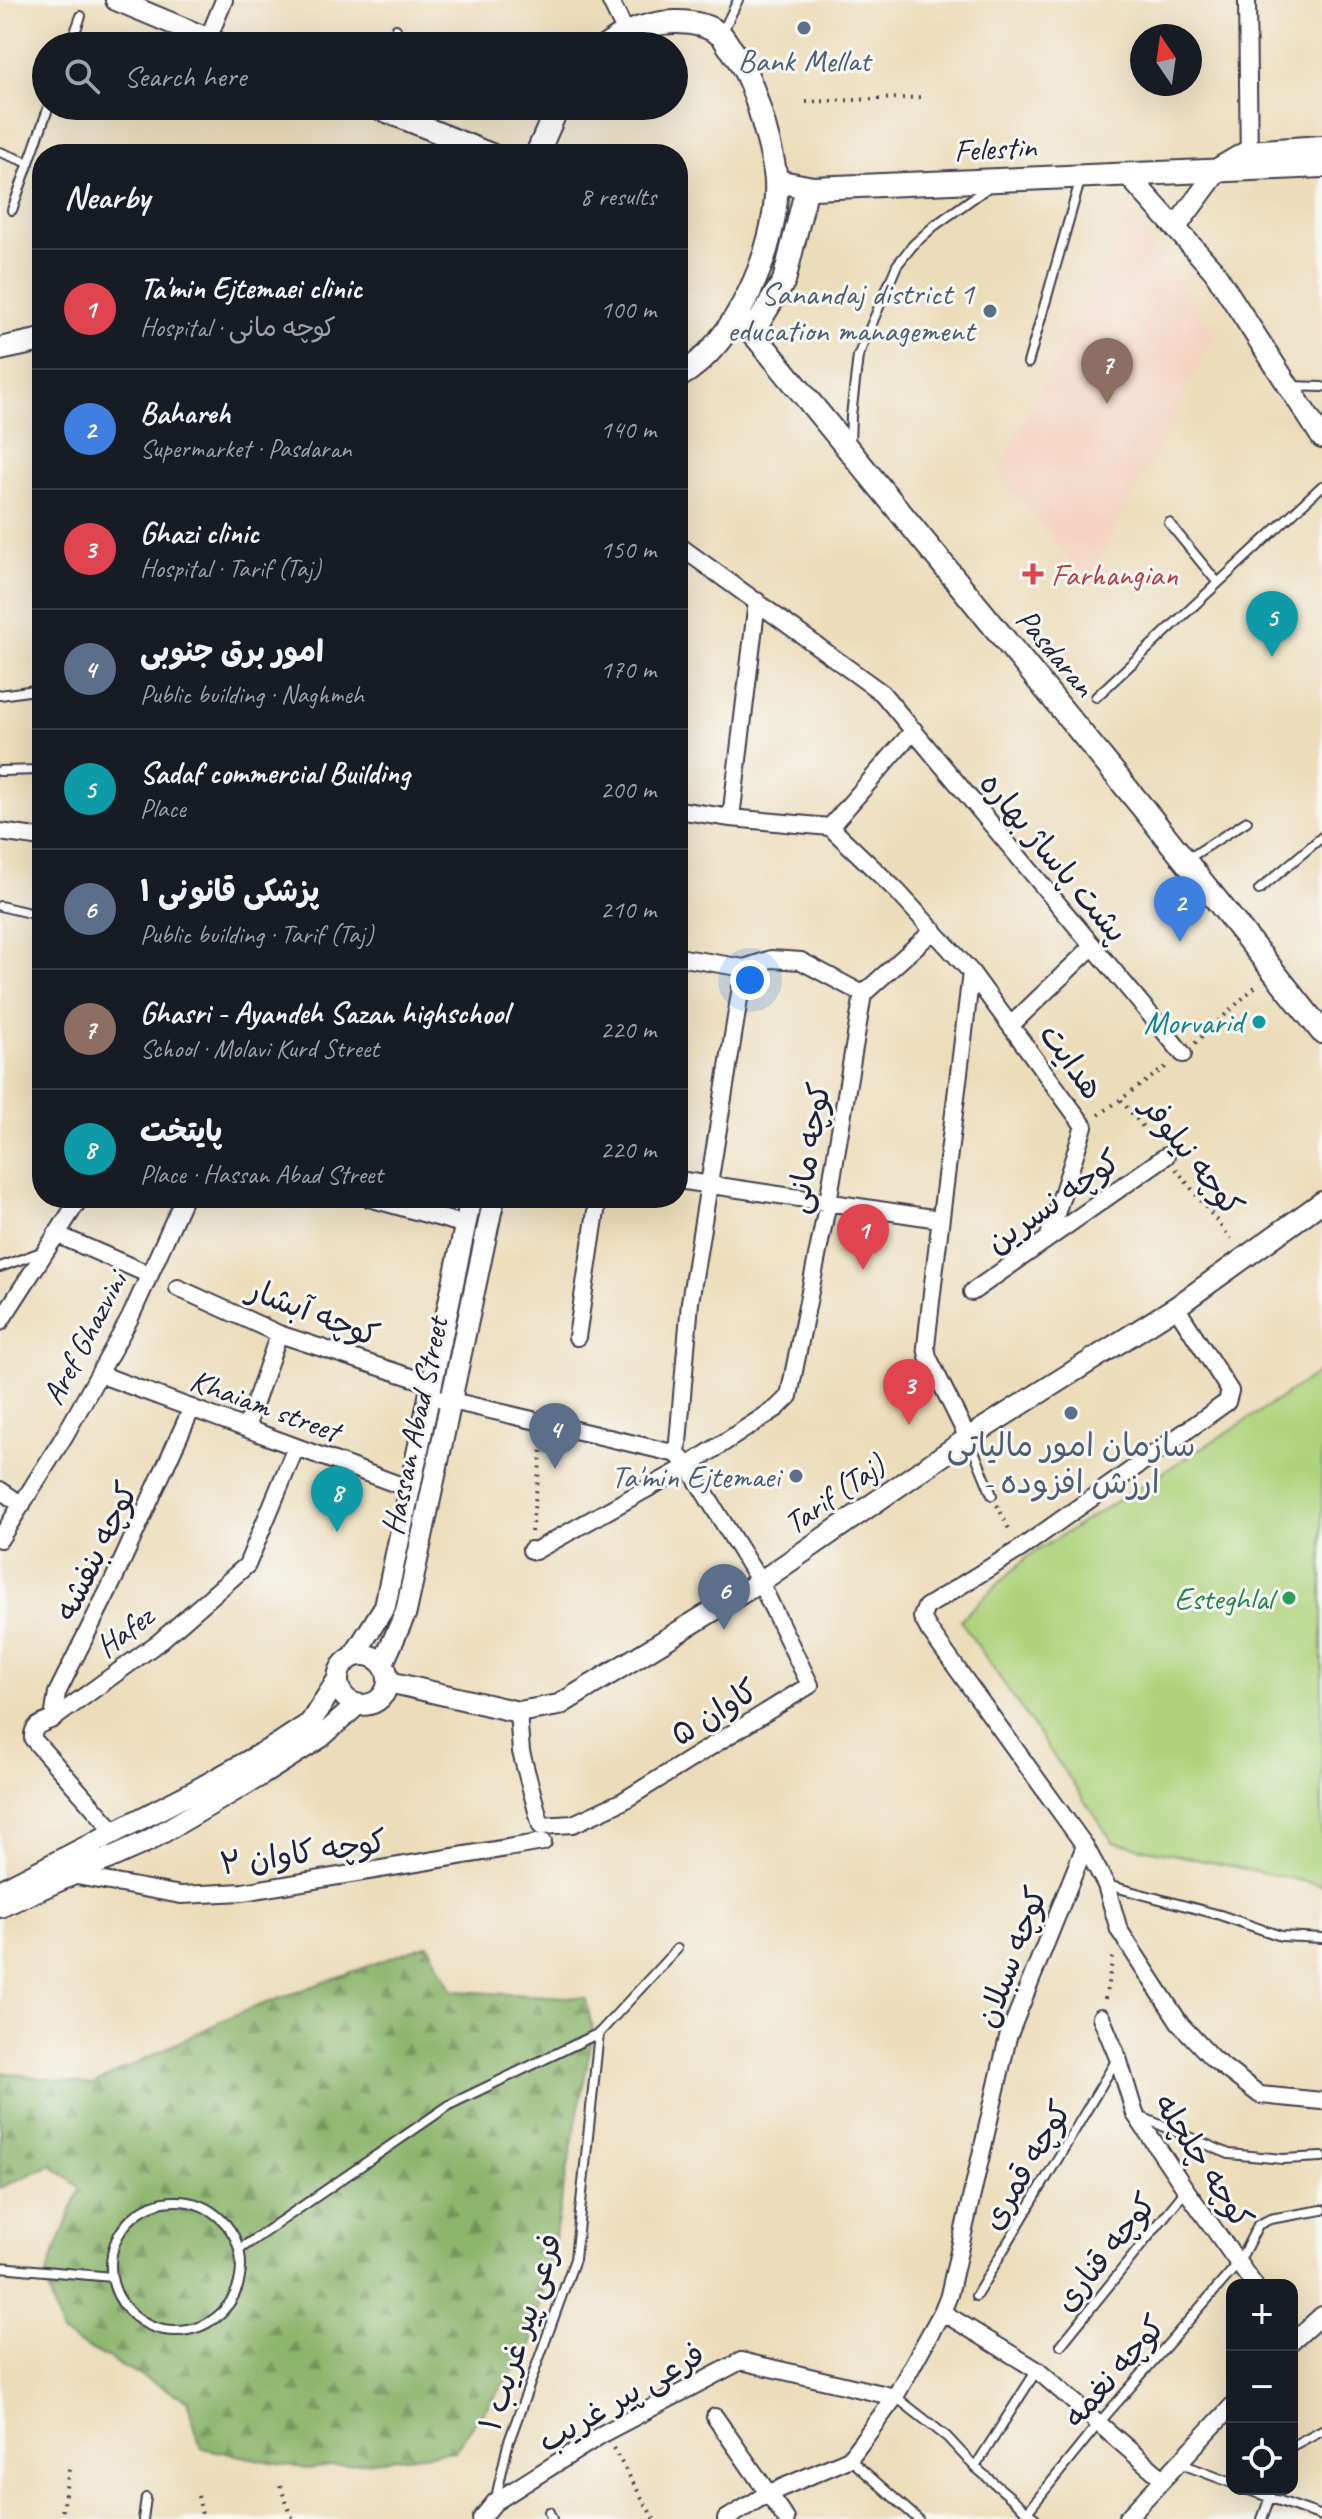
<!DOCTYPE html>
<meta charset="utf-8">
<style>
body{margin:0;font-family:Caveat,"Playpen Sans Arabic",sans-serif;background:#20242c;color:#f1f3f6}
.controls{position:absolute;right:24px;bottom:24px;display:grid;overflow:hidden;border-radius:16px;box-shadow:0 8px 32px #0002}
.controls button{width:72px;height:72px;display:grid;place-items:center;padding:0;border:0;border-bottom:2px solid #363941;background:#171b24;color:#f1f3f6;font:40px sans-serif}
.compass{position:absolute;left:1130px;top:24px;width:72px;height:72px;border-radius:50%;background:#171b24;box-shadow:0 8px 32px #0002;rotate:347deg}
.you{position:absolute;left:750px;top:980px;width:28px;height:28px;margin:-20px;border:6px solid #fff;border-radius:50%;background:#1a73e8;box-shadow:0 0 0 12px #1a73e833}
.badge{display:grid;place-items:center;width:52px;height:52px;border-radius:50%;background:#ea580c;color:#fff;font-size:26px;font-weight:700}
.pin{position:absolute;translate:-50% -66px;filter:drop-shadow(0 2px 4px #0008)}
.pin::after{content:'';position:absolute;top:42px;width:28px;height:24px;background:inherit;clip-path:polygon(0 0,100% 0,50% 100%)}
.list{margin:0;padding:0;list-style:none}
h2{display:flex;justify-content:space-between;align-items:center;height:104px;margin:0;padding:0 32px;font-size:34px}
h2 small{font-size:26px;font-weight:400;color:#9ea1a6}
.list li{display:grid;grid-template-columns:52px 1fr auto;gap:24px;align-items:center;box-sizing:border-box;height:120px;padding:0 32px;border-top:2px solid #363941}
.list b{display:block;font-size:30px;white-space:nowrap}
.list p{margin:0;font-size:26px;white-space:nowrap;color:#9ea1a6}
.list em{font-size:26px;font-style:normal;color:#9ea1a6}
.icon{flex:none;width:44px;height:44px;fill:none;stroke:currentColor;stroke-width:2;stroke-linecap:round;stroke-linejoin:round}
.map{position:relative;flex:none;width:1322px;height:2519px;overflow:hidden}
.search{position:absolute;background:#171b24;box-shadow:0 8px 32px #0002;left:32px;top:32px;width:656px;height:88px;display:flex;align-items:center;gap:20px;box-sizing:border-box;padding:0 28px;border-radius:44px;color:#9ea1a6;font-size:30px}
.panel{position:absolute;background:#171b24;box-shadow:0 8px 32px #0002;left:32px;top:144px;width:656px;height:1064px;border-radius:32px}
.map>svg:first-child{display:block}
</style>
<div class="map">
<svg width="1322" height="2519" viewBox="0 0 1322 2519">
<defs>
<pattern id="forest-firs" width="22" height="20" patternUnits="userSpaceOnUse" patternTransform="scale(2)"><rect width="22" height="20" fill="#8bb56c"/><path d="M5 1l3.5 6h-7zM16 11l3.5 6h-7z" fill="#71935a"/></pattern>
</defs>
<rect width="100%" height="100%" fill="#f6f6f2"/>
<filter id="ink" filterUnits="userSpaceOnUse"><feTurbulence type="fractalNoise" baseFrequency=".0125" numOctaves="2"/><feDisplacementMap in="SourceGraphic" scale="16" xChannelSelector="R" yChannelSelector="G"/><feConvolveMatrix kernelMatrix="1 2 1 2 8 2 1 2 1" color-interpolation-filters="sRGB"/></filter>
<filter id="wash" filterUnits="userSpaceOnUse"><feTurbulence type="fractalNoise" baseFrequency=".006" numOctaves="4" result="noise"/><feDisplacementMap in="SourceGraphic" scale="32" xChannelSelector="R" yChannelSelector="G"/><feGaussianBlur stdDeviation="1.8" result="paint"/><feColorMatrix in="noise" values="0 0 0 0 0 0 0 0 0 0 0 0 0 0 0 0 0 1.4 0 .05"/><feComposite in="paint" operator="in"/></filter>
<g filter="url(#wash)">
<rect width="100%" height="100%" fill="#ecddba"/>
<path fill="#f4d3c0" d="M1130,218L1216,335L1088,583L997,472Z"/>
<path fill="url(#forest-firs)" stroke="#566c54" stroke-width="2" d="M428,1944L453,1991L586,1998L593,2033L552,2251L531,2347L454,2451L307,2469L201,2448L187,2400L62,2334L45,2278L80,2188L51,2165L0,2188V2072L92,2085L234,2015Z"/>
<path fill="#afd37d" stroke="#687a5c" stroke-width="2" d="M1322,1370V1885L1113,1842L960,1620L1027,1557L1253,1416Z"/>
</g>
<g filter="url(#ink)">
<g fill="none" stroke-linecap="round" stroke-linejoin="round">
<g stroke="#403e4e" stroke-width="12">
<path id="service" d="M721,35L738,0
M70,46L81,16
M391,46L396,29
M0,152L29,163
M12,210L49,106
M1028,363L1080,181
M1290,386L1322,387
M850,444L851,416L858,356L897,265L913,245L934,226L990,186
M1169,523L1218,583
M0,695L42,689
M1096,697L1322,486
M0,771L42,770
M1186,860L1247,821
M1259,890L1322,837
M0,906L42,916
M0,1267L44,1251
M969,1439L992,1495
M1107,1885L1220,1915L1281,1936L1322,1938
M1139,2116L1229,2154L1283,2159L1322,2157
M111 2266a65 65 0 1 1 130 0a65 65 0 1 1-130 0Z
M240,2249L451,2104L599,2033L677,1949
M0,2267L112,2277
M976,2296L1117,2059
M1061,2345L1186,2190
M896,2397L947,2437L975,2467L1036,2519
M1292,2446L1322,2430
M850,2459L918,2519
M1179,2463L1232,2483
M975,2467L1037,2370
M1246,2489L1322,2516
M495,2502L508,2444L575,2259L599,2033
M1028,2511L1099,2423L1238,2264L1258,2225L1270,2219L1322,2210
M549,2512L552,2519
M143,2519L146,2498
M1262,2519L1273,2489"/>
</g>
<g stroke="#403e4e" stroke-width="20">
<path id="minor" d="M610,0L626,33
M1247,0L1249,162
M208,39L224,0
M678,545L882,693L1183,1054
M678,810L731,818L830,827L897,891L971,972C957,1097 939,1222 926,1347L928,1357L968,1438
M731,818L757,601
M830,827L914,730
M0,832L42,838
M678,957L744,968L771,959L801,961L863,994
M971,972L1084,1126L1048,1239
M1011,1025L1092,947
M678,1180L939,1219
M369,1198L466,1225
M56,1234L150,1275
M178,1288L279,1334L432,1384
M972,1292L1166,1156
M0,1322L80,1198
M577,1337L598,1198
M99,1374L410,1489
M439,1398L677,1454
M246,1428L279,1334
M0,1490L22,1505
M0,1539L65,1435L130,1318L184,1198
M531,1550L535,1551L688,1466L777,1408L789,1396L828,1202L863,994L934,930
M518,1712L521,1752L541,1826L573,1824L623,1801L810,1685L760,1582L688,1466L677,1454L690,1302L744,968
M53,1719L57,1693L113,1581L192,1408
M115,1832L33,1739C32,1725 41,1724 53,1719L159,1642L247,1565L296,1447
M1085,1846L1106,1885L1119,1930L1181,2025L1213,2059L1260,2095L1322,2101
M71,1875L181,1895L243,1892L543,1842
M1101,2017L1118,2058L1135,2114L1186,2190L1254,2285
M942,2312L1037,2370L1163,2479
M1292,2342L1322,2315
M715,2417L786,2519
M481,2519L495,2502L604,2433L741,2361L895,2397
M726,2519L767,2494L849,2459L895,2397L942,2312L949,2295L1008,2037L1085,1846L929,1630L922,1617L926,1607L1020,1549L1227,1402L1230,1391L1176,1307
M1126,2519L1232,2406"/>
</g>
<g stroke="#403e4e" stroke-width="24">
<path id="tertiary" d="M116,0L226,46
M372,106L491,154
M1127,174L1214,271L1322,438
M1176,227L1218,170
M338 1680a25 25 0 1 1 50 0a25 25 0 1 1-50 0Z
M353,1657L385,1606L471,1198
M383,1663L406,1612L494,1198
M389,1682L518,1712L559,1705L760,1582L968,1438L1176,1307L1322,1202
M0,1891L193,1792L275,1746L310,1723L338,1679
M0,1907L148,1841L258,1777L321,1737L357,1705"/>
</g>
<g stroke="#403e4e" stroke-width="26">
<path id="secondary" d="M606,46C613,42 620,36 627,33C654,21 695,15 721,35C725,39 728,46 732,50C749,74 755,94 763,122C768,141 775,163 776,182C779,247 735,345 678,377
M537,154L558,106
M1219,169L1248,152L1322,147
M776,181L813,188L1322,166
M739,316L1143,808L1322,1032
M752,333L784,281L807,187
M0,349L42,340"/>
</g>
<path stroke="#403e4e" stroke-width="4" stroke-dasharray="2 6" stroke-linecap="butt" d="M806,102L926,97
M1195,1043L1257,985
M1121,1100L1156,1143
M1099,1115L1170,1064
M1176,1169L1231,1239
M997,1505L1011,1533
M531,1532L543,1441
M1105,1999L1113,1957
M613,2448L654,2519
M280,2486L293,2519
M198,2496L203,2519
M61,2519L69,2469"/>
<use href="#service" stroke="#fff" stroke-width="8"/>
<use href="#minor" stroke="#fff" stroke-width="16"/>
<use href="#tertiary" stroke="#fff" stroke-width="20"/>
<use href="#secondary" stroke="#fff" stroke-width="22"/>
</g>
</g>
<g fill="#5c6f8a" stroke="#f6f6f2" stroke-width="3">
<circle cx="804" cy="28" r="8"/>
<circle cx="990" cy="311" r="8"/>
<circle cx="1071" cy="1413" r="8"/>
<circle cx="796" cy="1476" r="8"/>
</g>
<path fill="#e0444e" stroke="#f6f6f2" stroke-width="3" d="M1029 562h8v8h8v8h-8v8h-8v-8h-8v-8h8z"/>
<circle fill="#0f9aa8" stroke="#f6f6f2" stroke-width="3" cx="1259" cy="1022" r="8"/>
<circle fill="#2e9e5b" stroke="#f6f6f2" stroke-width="3" cx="1289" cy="1598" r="8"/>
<g text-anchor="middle" stroke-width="6" stroke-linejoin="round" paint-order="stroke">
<g font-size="32" fill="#4e5e75" stroke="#f6f6f2">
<text x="804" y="71">Bank Mellat</text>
<text x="974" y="304" text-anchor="end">Sanandaj district 1<tspan x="974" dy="37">education management</tspan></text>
<text x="1071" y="1456">سازمان امور مالیاتی<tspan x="1071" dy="37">- ارزش افزوده</tspan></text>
<text x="780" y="1487" text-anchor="end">Ta'min Ejtemaei</text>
</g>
<g font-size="32" fill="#22223b" stroke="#f6f6f2">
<text transform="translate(995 148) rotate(-3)" y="11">Felestin</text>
<text transform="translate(1056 652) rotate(50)" y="11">Pasdaran</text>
<text transform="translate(1054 857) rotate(50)" y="11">پشت پاساژ بهاره</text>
<text transform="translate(1072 1061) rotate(54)" y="11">هدایت</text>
<text transform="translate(808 1148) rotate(-80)" y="11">کوچه مانی</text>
<text transform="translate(1193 1156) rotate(52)" y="11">کوچه نیلوفر</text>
<text transform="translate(1053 1201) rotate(-35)" y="11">کوچه نسرین</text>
<text transform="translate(314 1312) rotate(21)" y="11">کوچه آبشار</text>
<text transform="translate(84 1338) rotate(-62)" y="11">Aref Ghazvini</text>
<text transform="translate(265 1405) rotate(20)" y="11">Khaiam street</text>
<text transform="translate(414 1426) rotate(-78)" y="11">Hassan Abad Street</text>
<text transform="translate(834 1494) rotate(-35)" y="11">Tarif (Taj)</text>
<text transform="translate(96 1551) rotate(-64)" y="11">کوچه بنفشه</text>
<text transform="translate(124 1631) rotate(-37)" y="11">Hafez</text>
<text transform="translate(714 1712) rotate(-32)" y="11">کاوان ۵</text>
<text transform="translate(303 1852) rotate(-8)" y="11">کوچه کاوان ۲</text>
<text transform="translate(1011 1957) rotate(-69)" y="11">کوچه سبلان</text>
<text transform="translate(1204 2161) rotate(57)" y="11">کوچه چلچله</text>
<text transform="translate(1026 2165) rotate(-59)" y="11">کوچه قمری</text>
<text transform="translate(1105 2252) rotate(-51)" y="11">کوچه قناری</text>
<text transform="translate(520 2332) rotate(-72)" y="11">فرعی پیر غریب ۱</text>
<text transform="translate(1114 2371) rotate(-49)" y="11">کوچه نغمه</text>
<text transform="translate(621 2397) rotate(-30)" y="11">فرعی پیر غریب</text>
</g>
<g font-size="32" fill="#be3a42" stroke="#f6f6f2" text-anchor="start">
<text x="1051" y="585">Farhangian</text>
</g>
<g font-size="32" fill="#0d838f" stroke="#f6f6f2" text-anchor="end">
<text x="1243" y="1033">Morvarid</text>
</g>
<g font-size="32" fill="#27864d" stroke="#f6f6f2" text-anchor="end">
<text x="1273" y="1609">Esteghlal</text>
</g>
</g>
</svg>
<div class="controls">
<button>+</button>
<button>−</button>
<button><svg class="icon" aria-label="locate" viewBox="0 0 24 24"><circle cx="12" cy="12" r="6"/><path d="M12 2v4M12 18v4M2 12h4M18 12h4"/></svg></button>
</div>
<svg class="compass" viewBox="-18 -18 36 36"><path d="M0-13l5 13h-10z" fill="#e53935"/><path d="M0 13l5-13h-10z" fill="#9ea1a6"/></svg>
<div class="you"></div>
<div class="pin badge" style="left:863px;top:1270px;background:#e0444e">1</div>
<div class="pin badge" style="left:1180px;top:942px;background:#3f7fe0">2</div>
<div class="pin badge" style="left:909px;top:1425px;background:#e0444e">3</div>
<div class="pin badge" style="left:555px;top:1469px;background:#5c6f8a">4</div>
<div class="pin badge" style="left:1272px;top:657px;background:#0f9aa8">5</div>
<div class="pin badge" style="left:724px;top:1630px;background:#5c6f8a">6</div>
<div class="pin badge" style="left:1107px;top:404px;background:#8d6e63">7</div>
<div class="pin badge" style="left:337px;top:1532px;background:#0f9aa8">8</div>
<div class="search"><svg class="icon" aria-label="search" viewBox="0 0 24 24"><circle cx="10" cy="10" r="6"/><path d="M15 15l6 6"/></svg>Search here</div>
<section class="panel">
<h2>Nearby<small>8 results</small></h2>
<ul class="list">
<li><span class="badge" style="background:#e0444e">1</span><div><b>Ta'min Ejtemaei clinic</b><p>Hospital · کوچه مانی</p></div><em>100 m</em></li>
<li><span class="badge" style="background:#3f7fe0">2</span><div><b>Bahareh</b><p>Supermarket · Pasdaran</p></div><em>140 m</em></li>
<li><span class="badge" style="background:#e0444e">3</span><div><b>Ghazi clinic</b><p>Hospital · Tarif (Taj)</p></div><em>150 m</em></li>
<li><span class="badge" style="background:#5c6f8a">4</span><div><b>امور برق جنوبی</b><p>Public building · Naghmeh</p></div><em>170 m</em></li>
<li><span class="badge" style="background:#0f9aa8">5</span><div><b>Sadaf commercial Building</b><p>Place</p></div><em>200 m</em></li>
<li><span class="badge" style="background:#5c6f8a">6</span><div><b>پزشکی قانونی ۱</b><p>Public building · Tarif (Taj)</p></div><em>210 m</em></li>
<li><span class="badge" style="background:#8d6e63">7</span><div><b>Ghasri - Ayandeh Sazan highschool</b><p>School · Molavi Kurd Street</p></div><em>220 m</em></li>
<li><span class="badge" style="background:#0f9aa8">8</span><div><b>پایتخت</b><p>Place · Hassan Abad Street</p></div><em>220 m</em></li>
</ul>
</section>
</div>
